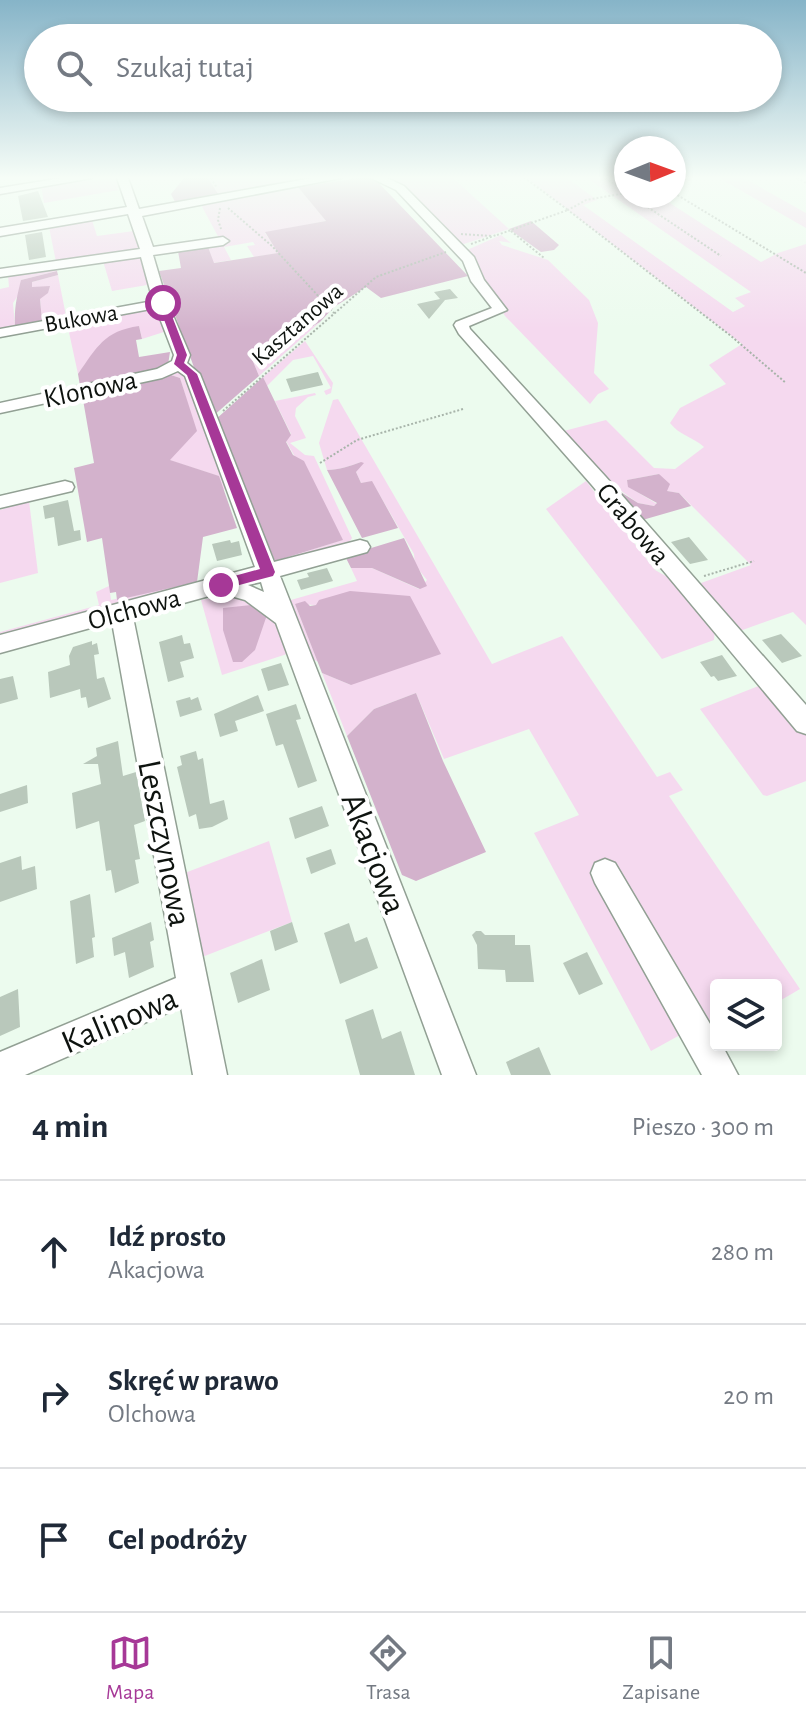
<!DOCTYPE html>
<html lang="pl">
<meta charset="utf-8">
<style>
body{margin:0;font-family:"Alegreya Sans",sans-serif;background:#f6f6f7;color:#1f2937}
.controls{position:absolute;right:24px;bottom:24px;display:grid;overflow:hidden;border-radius:8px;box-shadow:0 4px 12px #0003}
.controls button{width:72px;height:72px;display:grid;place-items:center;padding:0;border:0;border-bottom:2px solid #e0e1e3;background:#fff;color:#1f2937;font:40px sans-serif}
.compass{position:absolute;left:614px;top:136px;width:72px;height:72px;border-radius:50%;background:#fff;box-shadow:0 4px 12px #0003;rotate:89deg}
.stop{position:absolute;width:24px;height:24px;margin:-18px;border:6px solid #a63897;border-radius:50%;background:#fff}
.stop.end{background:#a63897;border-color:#fff;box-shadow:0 2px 8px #0008}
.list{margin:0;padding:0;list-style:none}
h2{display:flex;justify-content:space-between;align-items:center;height:104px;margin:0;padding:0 32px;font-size:34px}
h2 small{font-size:26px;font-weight:400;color:#747a83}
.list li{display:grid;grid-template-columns:52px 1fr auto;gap:24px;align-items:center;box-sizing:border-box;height:144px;padding:0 32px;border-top:2px solid #e0e1e3}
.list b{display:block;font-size:30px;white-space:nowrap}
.list p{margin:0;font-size:26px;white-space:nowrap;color:#747a83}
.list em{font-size:26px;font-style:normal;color:#747a83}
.icon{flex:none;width:44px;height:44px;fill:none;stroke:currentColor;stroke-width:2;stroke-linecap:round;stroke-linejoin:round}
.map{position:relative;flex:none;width:806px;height:1075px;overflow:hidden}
.search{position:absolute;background:#fff;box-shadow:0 4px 12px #0003;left:24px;right:24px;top:24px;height:88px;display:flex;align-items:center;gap:20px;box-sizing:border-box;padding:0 28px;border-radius:44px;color:#747a83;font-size:30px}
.sheet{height:536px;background:#fff}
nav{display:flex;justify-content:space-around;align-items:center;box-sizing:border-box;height:112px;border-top:2px solid #e0e1e3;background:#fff;font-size:22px;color:#747a83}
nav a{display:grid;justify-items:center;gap:4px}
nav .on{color:#a63897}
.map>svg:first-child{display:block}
</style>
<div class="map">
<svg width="806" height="1075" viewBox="0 0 806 1075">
<rect width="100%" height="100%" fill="#ecfbee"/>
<path fill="#f5d9ef" d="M110,178L119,180L121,187L116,188L119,190L44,203L41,186Z
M208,178H291L326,221L265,233L279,253L254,257L247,246L255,245L253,242L224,247L231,260L213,263L208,247L220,240L200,203L219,198Z
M381,178H453L509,229L458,246L403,189Z
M527,178H567L597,200L583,205L733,312L745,306L735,298L751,292L587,178H609L626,189V196H659L761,262L778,253L806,244V625L793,612L737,632L706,596L701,583L751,565L679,493L666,491L659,474L627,480L629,487L657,504L654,506L638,503L617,488L641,511L638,515L560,432L606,420L654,468L675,469L704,447C693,437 679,435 670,423L680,408L726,384L709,365L742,344Z
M719,178H744L806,213V228Z
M91,217L97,236L134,231L139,249L56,262L49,227L82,223L84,219Z
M501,235L511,243L499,241L502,245L548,260L589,300L598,323L594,373L609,389L598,394L590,404L505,316L467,250Z
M135,256L142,257L154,294L151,295L147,285L112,291L103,261Z
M57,267V271L21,280V291L13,303L15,326L0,329V289L9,287L8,275Z
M58,275L66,316L42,321L40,299L31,288L32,282Z
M156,307L170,330L142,339L139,326L100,344L78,374L67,323Z
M320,322L259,376L252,359Z
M305,341L333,383L331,393L326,395L324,391L331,388L313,356L293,360L267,386L263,377Z
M177,369L187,373L231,487L223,490L218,476L169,460L196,431L180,378L171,375Z
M315,393L316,395L308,397L296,408L295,416L306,438L290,443L305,455L314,456L352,538L347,546L277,569L275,561L342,540L286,441L291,434L275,401Z
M338,399L492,664L562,636L657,777L670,772L683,790L669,796L800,989L776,1003V985H716V1037L700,1024L651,1051L534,833L579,815L529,729L444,759L416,693L374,709L347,736L322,673L351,685L316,605L295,604L318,662L310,657L284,602L357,581L351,568H372L419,589L427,580L415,565L414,554L372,482L361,483L356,472L361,462C350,466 339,470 327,470L319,443L333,400Z
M586,481L655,570L671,579L715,627L714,640L662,659L546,509Z
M29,501L38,573L0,583V510Z
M217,577L219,583L0,636V632L99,605L96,592L109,586L111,600Z
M225,596C269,602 275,613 290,653L222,675L201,600Z
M761,685L806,733V781L767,796L763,795L700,709Z
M269,841L292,922L197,959L182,874Z"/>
<path fill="#d3b2cc" d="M184,178H208L218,194L175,202L171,194Z
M358,178H374L468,276L381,298L366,287L334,307L320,322L252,359L259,376L212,417L159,271L181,268L178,251L208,247L214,263L278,253L265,232L326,221L298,187Z
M531,221L559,245L554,250L541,252L509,229Z
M57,271L58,275L32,282V287L50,286L48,293L40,299L42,321L15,326C14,308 17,296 21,280Z
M139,326L142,339L136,340L139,357L170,352L168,365L160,369L80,386L78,374C97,347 104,331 139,326Z
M171,375L180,378L197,431L170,460L219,476L237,528L203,537L197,582L117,600L116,592L110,593L102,538L87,542L74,468L94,463L82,394Z
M263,377L291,435L286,442L293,455L304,461L343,540L275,561L215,420Z
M361,462L364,463L356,472L361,483L372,481L398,528L362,538L327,470C339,470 350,466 361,462Z
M659,474L670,484L667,491L679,493L691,506L639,521L637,514L641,511L625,501L616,489L638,503L654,506L657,503L628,487L627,480Z
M404,538L427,586L420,589L372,568H351L345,556Z
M350,591L410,596L441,654L351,685L322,673L295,604L305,601L310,606L316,605L319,600Z
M262,604L269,609L255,650L242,662H233L223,630V608Z
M416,693L443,761L486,852L416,881L402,875L347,736L374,709Z"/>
<path fill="#b9c8bb" d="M38,191L48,217L23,221L18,196Z
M42,232L46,257L29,260L25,235Z
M450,289L458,298L445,300L429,319L417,304L440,299L434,292Z
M318,372L323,385L291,392L286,379Z
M68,500L74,531L80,530L81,540L58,546L54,517L45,519L43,506Z
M689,537L708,560L690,564L671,542Z
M230,540L231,543L239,541L242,555L217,561L212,544Z
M327,568L333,581L301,590L297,580L309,577L307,573Z
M781,634L802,656L782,663L762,640Z
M182,635L184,644L190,643L194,658L180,662L184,677L168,682L159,642Z
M92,641V645L97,643L99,654L94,655L97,679L104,677L111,699L88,708L86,697L81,698L80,689L50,698L48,672L70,665L69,656L73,647Z
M722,655L737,676L718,681L714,676L711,677L700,662Z
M281,663L289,685L268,691L261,669Z
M13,676L18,699L0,704V679Z
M258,695L264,711L235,721L238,731L220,737L214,714Z
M190,697L191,700L198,697L202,710L180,717L176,701Z
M296,704L301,719L296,720L317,781L298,788L283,744L276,746L266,714Z
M118,741L123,776L136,772L145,821L134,825L140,859L135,860L139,883L115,893L111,870L106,871L99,821L76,829L72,793L101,784L98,764H83L97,756L96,748Z
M196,751L198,760L203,758L210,804L224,800L228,819L212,827L199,829L196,814L189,817L177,767L182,765L180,756Z
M27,785L28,803L0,812V794Z
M322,806L329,826L295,839L289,818Z
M331,849L336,864L311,874L306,858Z
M21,856L22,870L35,866L37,889L0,902V863Z
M90,894L95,937L92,938L94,957L76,964L70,901Z
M151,922L154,940L150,942L154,967L129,978L125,952L114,956L112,938Z
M292,922L298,942L275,951L270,931Z
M349,923L355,942L367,937L378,968L340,984L324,933Z
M476,931H481L485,935H515V945H530L534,982H506L505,970L478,969L477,945L472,935Z
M587,952L603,984L579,995L563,963Z
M262,959L270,990L238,1003L230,973Z
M18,989L20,1027L0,1036V997Z
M373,1009L382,1039L401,1031L415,1075H360L345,1020Z
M539,1047L551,1075H511L506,1062Z"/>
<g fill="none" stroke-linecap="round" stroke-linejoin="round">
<g stroke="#92a094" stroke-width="3">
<path id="minor" d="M62,178H92L0,194V188Z
M117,178H128L139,209L312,178H341L142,216L153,247L223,237L229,241L223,245L153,255L166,299L190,355L187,363L200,374L274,562L360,540L367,542L370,547L367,552L280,576L476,1075H442L276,623L245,600L220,593L133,617L227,1075H193L181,1007L25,1075H0V1052L176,978L112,622L0,653V635L255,567L185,376L178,371L162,378L0,413V403L157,369L172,361L174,355L156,308L0,337V329L153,301L141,257L0,277V269L140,249L128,214L0,236V228L127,207ZM261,582L264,592L248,585Z
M371,178H387L404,186L474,257L484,280L507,310L469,326L470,329L605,476L806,705V734L797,731L591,484L459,334L454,325L456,322L492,308L471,281L463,261L396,190Z
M65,481L72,483L74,487L72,491L0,508V496Z
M605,859L615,863L716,1034V1045H722L738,1075H702L595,883L591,873L595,863Z"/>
</g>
<path stroke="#a8b4aa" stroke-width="2" stroke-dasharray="2 2" stroke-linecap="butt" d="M211,178L217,188
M605,178L626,192
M797,178L806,183
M626,193L586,200L568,210L731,336L786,383
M674,193L806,273
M631,196L721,256
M220,208L218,220L221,229
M228,208L272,246L334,313
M511,231L544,258
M461,234L491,236
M497,235L568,210L525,178
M471,244L496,235
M223,411L376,277L446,252
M320,463L357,440L463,409
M704,576L754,561"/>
<use href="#minor" fill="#fff" fill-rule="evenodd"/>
</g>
<linearGradient id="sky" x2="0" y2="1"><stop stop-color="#86b4c8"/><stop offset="0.54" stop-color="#f6fdf7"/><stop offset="1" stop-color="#f6fdf7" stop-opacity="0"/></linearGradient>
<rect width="806" height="329" fill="url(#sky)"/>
<path fill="#a63897" d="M163,300L167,303L187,355L184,363L197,374L275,572L273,576L221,590L214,585L216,581L260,569L187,375L174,364L177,355L158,303Z"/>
<g text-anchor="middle" stroke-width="8" stroke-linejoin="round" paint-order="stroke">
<g font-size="24" fill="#0e130f" stroke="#fff">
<text transform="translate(81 318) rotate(-10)" y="8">Bukowa</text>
<text transform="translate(297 324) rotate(-41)" y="8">Kasztanowa</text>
</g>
<g font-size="28" fill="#0e130f" stroke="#fff">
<text transform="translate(90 388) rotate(-12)" y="10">Klonowa</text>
<text transform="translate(634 523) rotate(50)" y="10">Grabowa</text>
<text transform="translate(134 608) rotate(-15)" y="10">Olchowa</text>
</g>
<g font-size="34" fill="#0e130f" stroke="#fff">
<text transform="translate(166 843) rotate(79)" y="12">Leszczynowa</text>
<text transform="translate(375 853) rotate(69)" y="12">Akacjowa</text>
<text transform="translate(119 1019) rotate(-23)" y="12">Kalinowa</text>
</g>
</g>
</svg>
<div class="controls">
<button><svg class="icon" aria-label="layers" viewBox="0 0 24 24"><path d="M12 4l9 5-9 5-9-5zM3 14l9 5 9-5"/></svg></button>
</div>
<svg class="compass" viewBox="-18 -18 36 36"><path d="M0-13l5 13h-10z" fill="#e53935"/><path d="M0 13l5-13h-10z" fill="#747a83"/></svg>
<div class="stop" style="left:163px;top:303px"></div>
<div class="stop end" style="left:221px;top:585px"></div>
<div class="search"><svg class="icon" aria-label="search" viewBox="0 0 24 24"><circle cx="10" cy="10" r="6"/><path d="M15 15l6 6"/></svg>Szukaj tutaj</div>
</div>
<section class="sheet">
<h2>4 min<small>Pieszo · 300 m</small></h2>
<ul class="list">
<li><svg class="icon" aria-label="ahead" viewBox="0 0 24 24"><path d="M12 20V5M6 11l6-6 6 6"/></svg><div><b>Idź prosto</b><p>Akacjowa</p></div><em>280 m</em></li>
<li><svg class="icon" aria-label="right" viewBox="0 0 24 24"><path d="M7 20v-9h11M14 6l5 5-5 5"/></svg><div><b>Skręć w prawo</b><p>Olchowa</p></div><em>20 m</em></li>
<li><svg class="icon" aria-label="arrive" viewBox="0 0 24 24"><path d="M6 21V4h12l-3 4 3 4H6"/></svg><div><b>Cel podróży</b></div></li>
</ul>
</section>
<nav>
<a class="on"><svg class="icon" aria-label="map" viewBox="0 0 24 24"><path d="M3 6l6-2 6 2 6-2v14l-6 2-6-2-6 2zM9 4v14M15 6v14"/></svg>Mapa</a>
<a><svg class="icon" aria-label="directions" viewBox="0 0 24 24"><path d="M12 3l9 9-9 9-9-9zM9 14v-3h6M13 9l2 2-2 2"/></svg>Trasa</a>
<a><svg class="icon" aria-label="saved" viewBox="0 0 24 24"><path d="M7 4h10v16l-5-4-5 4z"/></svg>Zapisane</a>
</nav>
